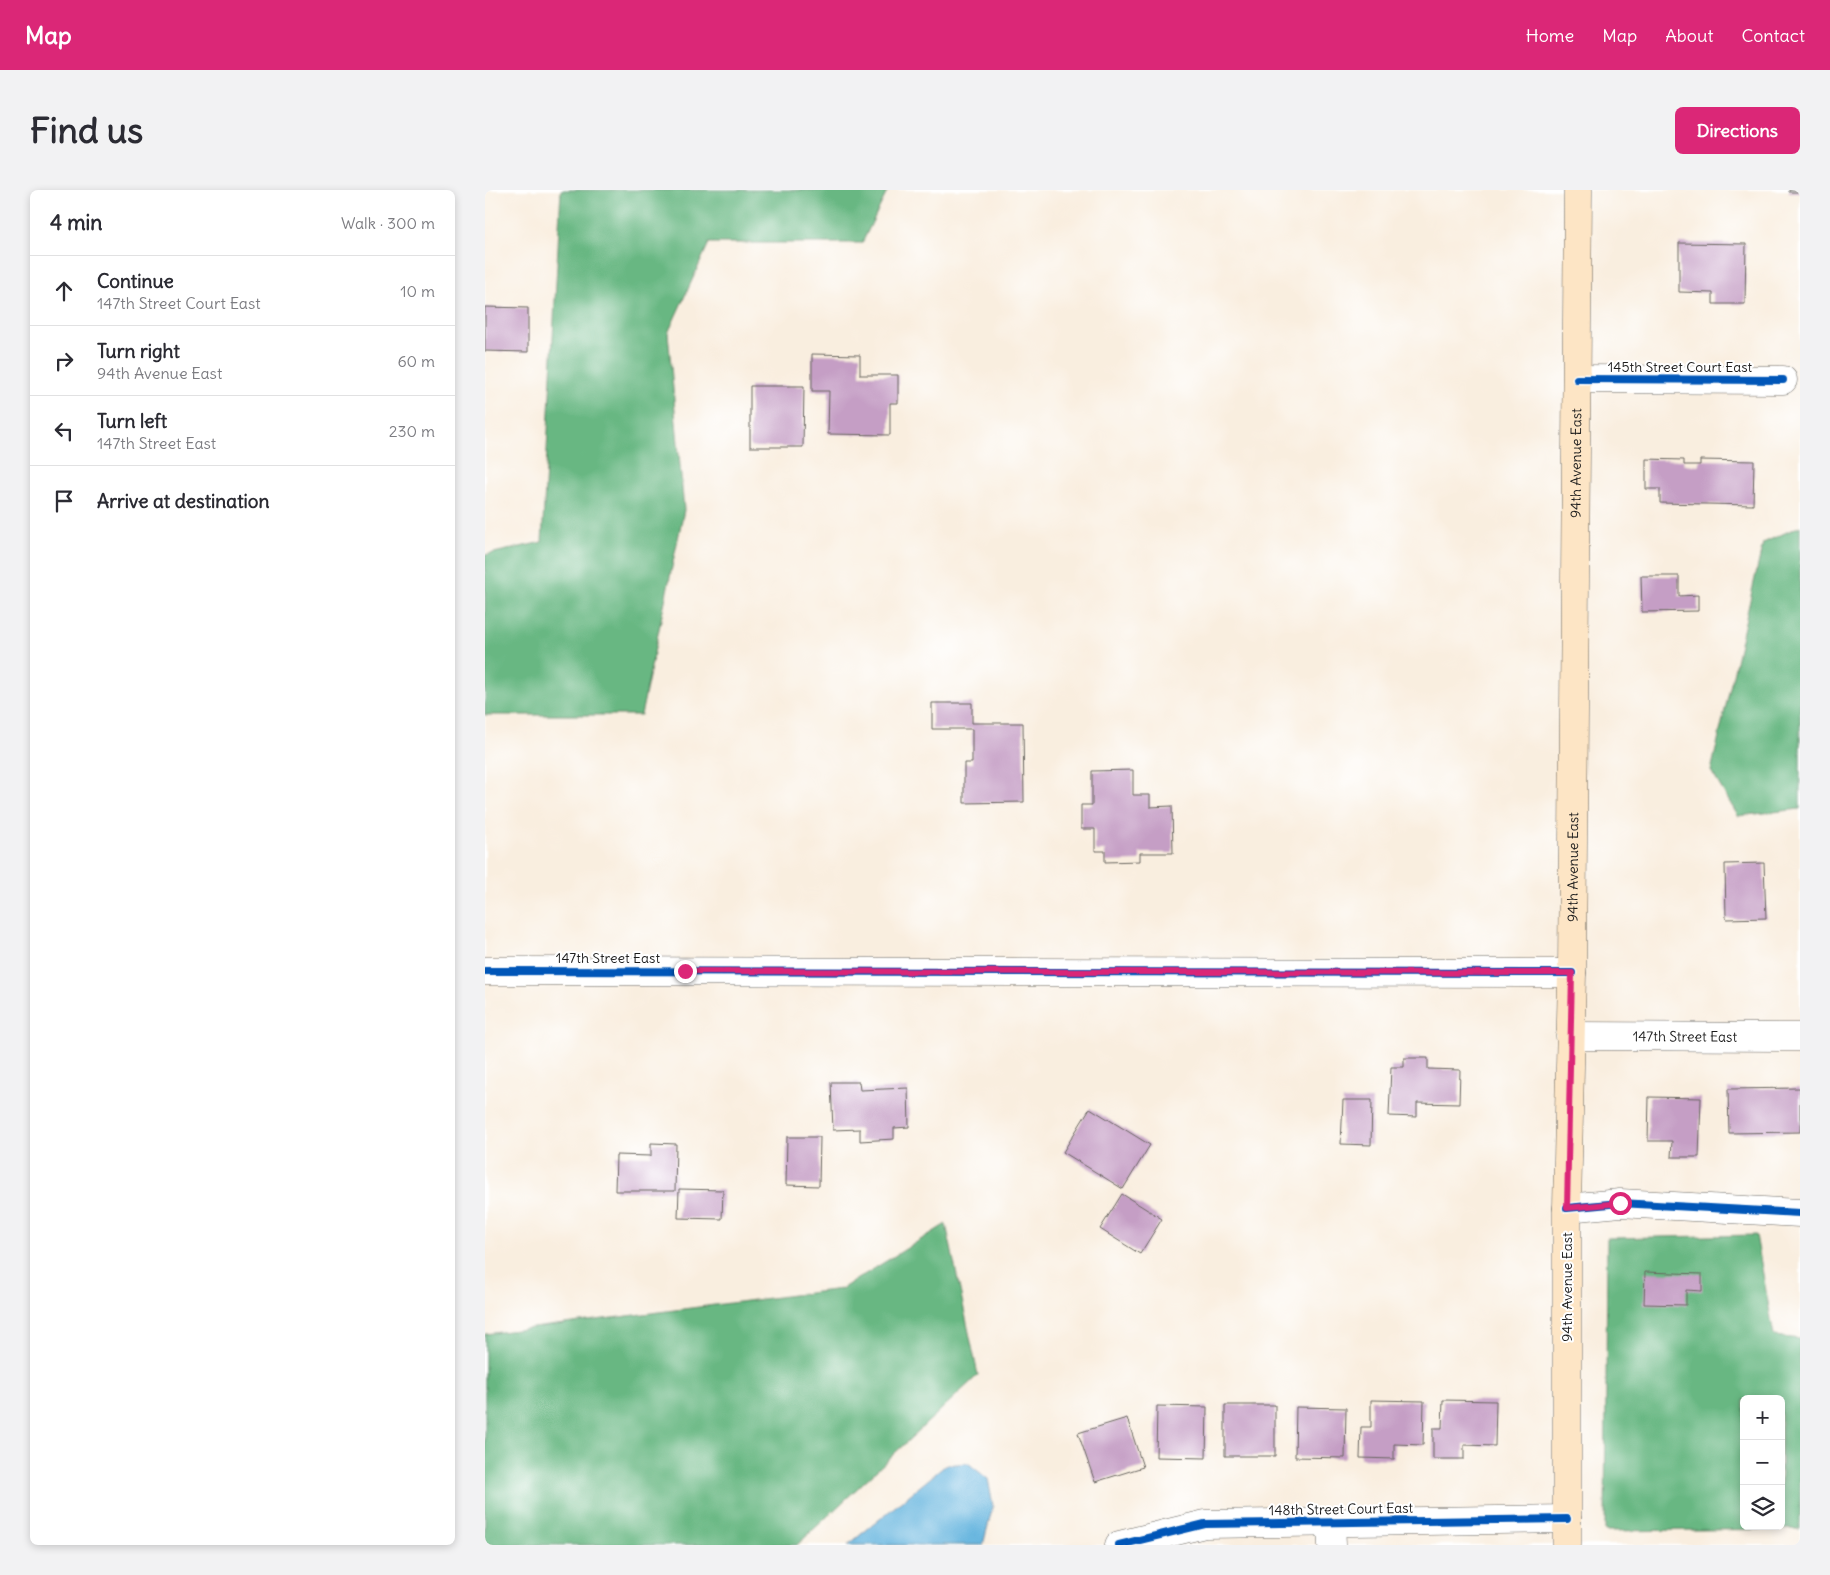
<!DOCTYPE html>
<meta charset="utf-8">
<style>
body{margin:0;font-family:Delius,sans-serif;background:#f2f2f3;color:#2b2b33}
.controls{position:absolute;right:15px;bottom:15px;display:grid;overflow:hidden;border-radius:8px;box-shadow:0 2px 8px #0003}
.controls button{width:45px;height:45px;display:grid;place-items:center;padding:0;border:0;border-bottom:1px solid #e1e1e2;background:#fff;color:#2b2b33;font:25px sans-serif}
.stop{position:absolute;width:15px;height:15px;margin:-11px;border:4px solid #db2777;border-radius:50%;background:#fff}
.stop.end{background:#db2777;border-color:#fff;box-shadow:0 1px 5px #0008}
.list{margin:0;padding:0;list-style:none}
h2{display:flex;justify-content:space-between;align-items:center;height:65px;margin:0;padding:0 20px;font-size:21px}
h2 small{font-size:16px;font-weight:400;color:#7c7c81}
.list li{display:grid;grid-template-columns:32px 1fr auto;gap:15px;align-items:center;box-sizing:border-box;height:70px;padding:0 20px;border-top:1px solid #e1e1e2}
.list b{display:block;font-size:19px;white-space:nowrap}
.list p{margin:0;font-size:16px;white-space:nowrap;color:#7c7c81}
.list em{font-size:16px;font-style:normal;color:#7c7c81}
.icon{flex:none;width:28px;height:28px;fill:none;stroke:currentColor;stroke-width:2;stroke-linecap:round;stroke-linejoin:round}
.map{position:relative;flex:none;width:1315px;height:1355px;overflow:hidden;border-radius:8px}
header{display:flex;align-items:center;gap:30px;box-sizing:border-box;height:70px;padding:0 25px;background:#db2777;color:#fff}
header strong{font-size:24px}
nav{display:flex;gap:28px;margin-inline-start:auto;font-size:18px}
.intro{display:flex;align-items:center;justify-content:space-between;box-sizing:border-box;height:120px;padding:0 30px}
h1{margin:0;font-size:35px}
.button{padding:12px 22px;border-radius:8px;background:#db2777;color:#fff;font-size:18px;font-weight:700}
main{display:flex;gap:30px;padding:0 30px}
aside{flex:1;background:#fff;border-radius:8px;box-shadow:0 2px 8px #0003}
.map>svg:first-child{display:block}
</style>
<header>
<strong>Map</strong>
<nav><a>Home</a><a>Map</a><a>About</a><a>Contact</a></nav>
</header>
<div class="intro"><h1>Find us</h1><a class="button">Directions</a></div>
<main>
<aside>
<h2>4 min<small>Walk · 300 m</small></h2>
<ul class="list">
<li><svg class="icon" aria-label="ahead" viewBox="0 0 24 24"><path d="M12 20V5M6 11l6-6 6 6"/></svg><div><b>Continue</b><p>147th Street Court East</p></div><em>10 m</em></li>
<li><svg class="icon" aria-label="right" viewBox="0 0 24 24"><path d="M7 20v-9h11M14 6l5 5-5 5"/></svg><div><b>Turn right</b><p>94th Avenue East</p></div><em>60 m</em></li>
<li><svg class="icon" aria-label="left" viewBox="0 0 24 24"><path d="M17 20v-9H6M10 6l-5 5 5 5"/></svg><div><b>Turn left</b><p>147th Street East</p></div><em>230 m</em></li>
<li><svg class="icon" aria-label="arrive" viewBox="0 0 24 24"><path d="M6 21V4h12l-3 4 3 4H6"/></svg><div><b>Arrive at destination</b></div></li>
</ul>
</aside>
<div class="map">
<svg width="1315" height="1355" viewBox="0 0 1315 1355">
<rect width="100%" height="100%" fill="#fff"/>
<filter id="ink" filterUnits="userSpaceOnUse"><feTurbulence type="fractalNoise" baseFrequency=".02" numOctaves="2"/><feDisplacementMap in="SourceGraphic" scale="10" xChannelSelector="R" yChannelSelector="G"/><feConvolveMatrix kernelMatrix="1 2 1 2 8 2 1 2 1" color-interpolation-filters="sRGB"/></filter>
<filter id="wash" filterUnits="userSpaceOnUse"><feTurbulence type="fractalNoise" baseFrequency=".0096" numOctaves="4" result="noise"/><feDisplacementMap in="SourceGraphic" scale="20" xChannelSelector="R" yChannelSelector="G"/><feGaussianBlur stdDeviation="1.12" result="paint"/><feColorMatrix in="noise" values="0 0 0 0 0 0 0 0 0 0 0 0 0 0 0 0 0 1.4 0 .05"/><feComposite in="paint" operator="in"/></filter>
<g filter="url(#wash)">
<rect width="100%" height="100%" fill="#f9eedf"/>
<path fill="#67b782" stroke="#426a4f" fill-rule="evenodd" d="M76,0H403L377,53H224L183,143L199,320L156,525H0V365L57,352Z
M1315,336V619L1253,626L1226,581L1278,353Z
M461,1034L493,1185L312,1355H0V1144L356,1099Z
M1271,1045L1289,1146L1315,1149V1339L1120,1341L1122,1048ZM1259,1209H1296V1336H1259Z"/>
<path fill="#63b4de" stroke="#40687d" d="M483,1273L503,1289L508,1316L498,1355H363L461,1275Z"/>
<g id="blocks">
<path fill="#c59ec5" d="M1304,0H1315V2H1304Z
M1194,53L1261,54L1260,114H1228V103L1194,102Z
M0,117L43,118V162L0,161Z
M327,164L375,165V185H413V213H405V245L343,244L344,201H327Z
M265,196H319L318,257H265Z
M1161,269L1199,270V275H1215V270L1269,271L1268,315L1175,313V299H1161Z
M1156,386H1194V406L1213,405V421L1157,422Z
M447,513H487V533H538L539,612L479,613V573H487V539H447Z
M648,580V605H665V617L687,616L688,663H655V671L620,672V661H610V639H596V615H607V581Z
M1279,673L1281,728L1241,729L1240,674Z
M919,868H943V879L975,880L974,914L932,913V927L904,926L906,877H919Z
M346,892H374L375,900L423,898L424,937L409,938V949L375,951V939L348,940Z
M1315,898V942L1244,943L1243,899Z
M1164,907L1216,908L1214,967H1186L1187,951H1163Z
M858,910H887L886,955L856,954Z
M605,918L665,955L638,999L578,962Z
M302,947H335L334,996L301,995Z
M166,953L191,954L190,1001H130L131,965L166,966Z
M194,999L238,1000L237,1029L193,1028Z
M637,1004L677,1029L655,1064L615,1039Z
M1160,1082L1217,1084V1101L1201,1100V1115L1159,1114Z
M886,1210L939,1211L938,1255L909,1254V1269L875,1268L876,1237H886Z
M958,1210L1011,1211L1010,1256L979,1255V1269H948V1238H957Z
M740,1215H790V1266H740Z
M672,1216L722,1217L721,1268L671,1267Z
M811,1217L861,1218L860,1268L810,1267Z
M642,1228L658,1277L610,1292L593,1243Z"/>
</g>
</g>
<g filter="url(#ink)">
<use href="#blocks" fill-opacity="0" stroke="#696660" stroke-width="1"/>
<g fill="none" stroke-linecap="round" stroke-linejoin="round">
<g stroke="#696660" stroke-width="29">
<g id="street">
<path d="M1092,189L1298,190"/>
<path d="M0,781L1087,783"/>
<path id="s1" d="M1085,846L1315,847"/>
<path d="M1082,1018L1135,1013L1315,1023"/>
<path d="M846,1331L847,1355"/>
<path d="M634,1355L720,1334L1082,1329"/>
</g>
</g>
<g stroke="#696660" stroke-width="29">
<g id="secondary">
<path id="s2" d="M1082,1355V1018L1087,783L1093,0"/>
</g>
</g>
<use href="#street" stroke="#fff" stroke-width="28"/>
<use href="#secondary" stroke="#fde5c5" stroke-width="28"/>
<g stroke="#fff" stroke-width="11">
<path id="cycleway" d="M1092,189L1298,190
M0,781L1087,783
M1082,1018L1135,1013L1315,1023
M634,1355L720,1334L1082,1329"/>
</g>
<use href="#cycleway" stroke="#0057b8" stroke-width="8"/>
</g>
</g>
<g fill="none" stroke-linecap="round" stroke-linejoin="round" filter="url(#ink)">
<path stroke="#db2777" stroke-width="6" d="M200,781L1087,783L1082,1018L1135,1013"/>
</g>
<g text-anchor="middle" stroke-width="4" stroke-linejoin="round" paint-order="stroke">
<g font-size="14" fill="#1c1c1c" stroke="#fff">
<text x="1195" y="182">145th Street Court East</text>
<text dy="5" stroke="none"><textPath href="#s2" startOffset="1082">94th Avenue East</textPath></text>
<text dy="5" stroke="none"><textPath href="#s2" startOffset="678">94th Avenue East</textPath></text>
<text x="123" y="773">147th Street East</text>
<text dy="5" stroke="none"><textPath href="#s1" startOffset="115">147th Street East</textPath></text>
<text transform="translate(1082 1097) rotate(-90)" y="5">94th Avenue East</text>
<text transform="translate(856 1319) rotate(-1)" y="5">148th Street Court East</text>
</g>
</g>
</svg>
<div class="controls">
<button>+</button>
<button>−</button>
<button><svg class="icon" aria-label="layers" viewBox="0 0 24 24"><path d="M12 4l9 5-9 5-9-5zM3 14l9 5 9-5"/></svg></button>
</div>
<div class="stop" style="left:1135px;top:1013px"></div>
<div class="stop end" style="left:200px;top:781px"></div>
</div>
</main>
